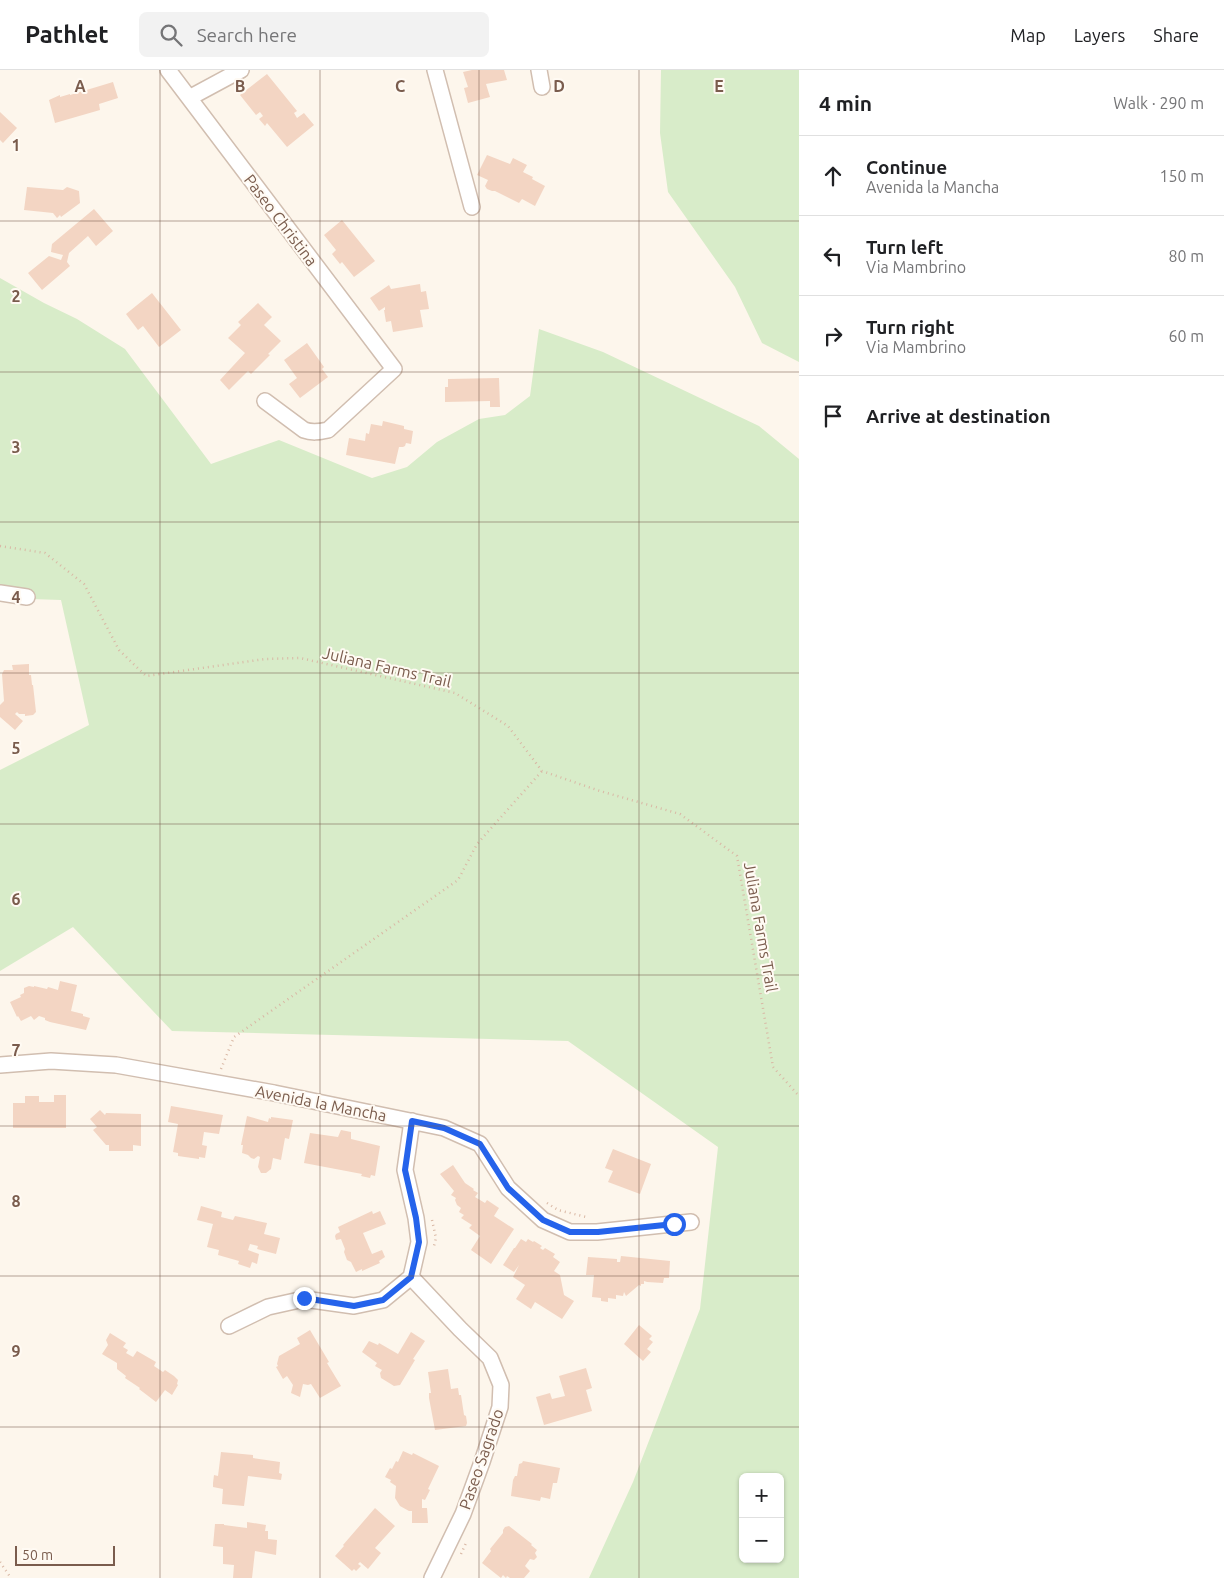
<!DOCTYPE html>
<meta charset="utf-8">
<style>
body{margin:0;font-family:Ubuntu,sans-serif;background:#f2f2f2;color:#202124}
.controls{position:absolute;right:15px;bottom:15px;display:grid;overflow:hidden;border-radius:8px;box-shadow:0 1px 4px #0004}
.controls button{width:45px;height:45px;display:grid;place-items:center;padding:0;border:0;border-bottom:1px solid #e0e0e0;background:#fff;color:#202124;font:25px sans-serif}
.scale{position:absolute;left:15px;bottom:12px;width:100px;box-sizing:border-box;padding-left:5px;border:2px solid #7a5c4d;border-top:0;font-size:14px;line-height:18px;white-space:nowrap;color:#7a5c4d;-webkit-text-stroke:4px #fffaf3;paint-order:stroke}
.stop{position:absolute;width:15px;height:15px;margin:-11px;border:4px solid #2563eb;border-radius:50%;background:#fff}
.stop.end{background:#2563eb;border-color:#fff;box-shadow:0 1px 5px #0008}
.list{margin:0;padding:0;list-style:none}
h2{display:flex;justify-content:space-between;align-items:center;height:65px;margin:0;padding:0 20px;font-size:21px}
h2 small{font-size:16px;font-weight:400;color:#757577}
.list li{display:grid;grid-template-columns:32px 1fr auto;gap:15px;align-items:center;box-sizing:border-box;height:80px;padding:0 20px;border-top:1px solid #e0e0e0}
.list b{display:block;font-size:19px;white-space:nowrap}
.list p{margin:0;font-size:16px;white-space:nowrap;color:#757577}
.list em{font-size:16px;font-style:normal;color:#757577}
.icon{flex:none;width:28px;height:28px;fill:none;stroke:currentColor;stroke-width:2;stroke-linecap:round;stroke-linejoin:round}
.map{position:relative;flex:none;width:799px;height:1508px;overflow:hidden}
header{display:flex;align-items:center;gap:30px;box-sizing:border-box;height:70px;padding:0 25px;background:#fff;border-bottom:1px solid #e0e0e0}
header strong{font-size:24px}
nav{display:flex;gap:28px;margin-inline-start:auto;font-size:18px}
.search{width:350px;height:45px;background:#f2f2f2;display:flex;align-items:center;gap:12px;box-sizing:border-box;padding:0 18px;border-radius:8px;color:#757577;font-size:19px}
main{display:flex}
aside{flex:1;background:#fff}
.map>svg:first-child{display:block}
</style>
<header>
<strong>Pathlet</strong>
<div class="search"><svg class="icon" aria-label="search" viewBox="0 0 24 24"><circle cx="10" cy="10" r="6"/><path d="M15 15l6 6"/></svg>Search here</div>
<nav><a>Map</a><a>Layers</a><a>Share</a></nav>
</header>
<main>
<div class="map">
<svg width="799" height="1508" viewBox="0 0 799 1508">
<rect width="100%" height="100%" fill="#fdf6ec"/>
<path fill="#d8ecc9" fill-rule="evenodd" d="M661,0H799V292L762,273L735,217L668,122L660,63Z
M0,208L44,233L77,249L125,279L211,394L279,370L372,408L407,397L437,372L479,349L505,345L530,326L539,259L603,282L759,356L799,389V1508H589L633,1412L700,1239L718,1077L568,971L172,961L73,857L0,901V700L89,655L61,530L0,528ZM743,1407H780V1489H743Z"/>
<path fill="#f3d5c3" d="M472,0H504L507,10L486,14L490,27L468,33L464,18L468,17L463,2Z
M267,4L297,41L294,43L297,48L304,43L314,55L287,77L267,53L265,56L259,49L263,46L260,42L256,45L240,25Z
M113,12L118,28L99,34L100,40L55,53L49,30L60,25V27L70,24V25Z
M0,42L17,58L3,73L0,70Z
M487,85L510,94L513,88L527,95L523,102L533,107L532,109L545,116L535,136L522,129L519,133L495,121H492L487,119L485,116L488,110L477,105Z
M27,117L63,120L67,117L79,121L80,133L61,147L60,145L57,148L53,143L24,140Z
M94,139L113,161L96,176L88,166L69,183L67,192L70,196L42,220L28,203L49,186L61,190L63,185L51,182L52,174Z
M342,150L375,191L354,207L342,192L340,194L332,184L336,180L324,165Z
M420,214L421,222L426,221L429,239L420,240L423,257L393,262L391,251L386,252L384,240H385V237L379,241L370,228L389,215L391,219Z
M152,223L181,260L159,277L143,256L138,260L126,244Z
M258,233L272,247L264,255L281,271L268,284L270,285L251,304L248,301L229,320L220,310L245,283L228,268L241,255L238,252Z
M307,273L324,297L322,299L328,307L300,328L289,314L297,308L284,290Z
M499,308L500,337H490V331L445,332V317H448V309Z
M383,351L404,356V359L413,361L411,374L406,373L405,376L403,377H399L395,394L346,385L349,368L365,371L366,363L369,364L371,354L382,356Z
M29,594V605H31L32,615H33L36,642L33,645L25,646V644H19L17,642L15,644L23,651L15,660L0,647V635L4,631L2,604L4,600H13L12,595Z
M60,911L77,915L71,941L83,944V946L90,948L86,960L50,952L45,950V948L39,946L34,950L31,946L21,951L18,946L17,947L10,932L21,927L20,925L24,923V918L29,916L34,917V916L47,919L48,917L58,920Z
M54,1025H66V1058H13V1033H25V1026H39V1032H54Z
M171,1036L223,1045L219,1064L204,1062L202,1075L207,1076L205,1088L199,1087V1089L178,1086V1083L173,1082L178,1054L168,1052Z
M100,1040L105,1045L106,1043L141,1044V1076L133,1075V1081H109V1075H106L93,1060L97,1057L90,1049Z
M247,1046L268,1052L269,1048L271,1049V1047L293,1050L289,1069L285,1068L281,1090L273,1088L271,1099L266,1103H261L258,1097L260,1087L258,1086L254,1089L251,1088L248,1085L242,1083L243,1075H241Z
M341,1060L351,1062V1069L380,1076L375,1106L371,1105L370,1108L361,1106L362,1104L304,1093L310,1063L338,1067Z
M613,1079L651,1094L640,1124L608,1112L613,1101L605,1098Z
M453,1095L465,1113L474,1119L473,1120L478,1123L475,1127L485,1133L487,1130L499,1138L494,1146L514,1159L491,1194L471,1180L480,1166L469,1158L472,1155L461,1148L464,1145L459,1142L461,1138L457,1135L455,1130L456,1128L451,1125L454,1121L440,1104Z
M201,1136L222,1142L221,1147L233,1150L235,1146L267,1153L264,1164L280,1168L276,1184L257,1179L258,1176L250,1174L248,1180L259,1184L257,1194L252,1192L250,1198L238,1194L239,1191L218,1185L219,1180L207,1177L213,1154L197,1150Z
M372,1141L373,1144L380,1141L386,1154L363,1163L372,1184L382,1180L385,1187L379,1191L380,1193L362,1201V1199L356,1202L351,1192L347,1190L344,1182L345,1179L341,1169L336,1170L335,1166L336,1164L340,1162L338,1157Z
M521,1169L526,1172L528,1169L533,1172L534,1171L542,1176L540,1178L543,1180L545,1178L555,1184L553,1187L560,1192L554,1201L560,1205L564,1225L574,1231L562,1249L535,1232L531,1239L516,1229L525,1215L513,1207L519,1195L514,1202L503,1195L514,1178H515Z
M621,1186L670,1191L669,1208H664L663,1213L647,1212L644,1211V1214H641V1216L639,1215L626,1226L624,1222L623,1226L616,1225V1229L608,1228V1232L601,1231V1228L592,1227L594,1205H586L588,1187L617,1189V1192H620Z
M639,1255L652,1266L649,1269L653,1272L647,1279L651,1282L643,1291L624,1274Z
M310,1260L329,1292L327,1293L341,1316L320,1328L311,1314L308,1315L303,1314L300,1327L291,1323L293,1315L287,1306L283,1309L276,1297L278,1296L277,1294L279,1286L300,1274L297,1268Z
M411,1262L425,1271L413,1289L415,1290L400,1315L394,1316L381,1308L380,1303L382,1300L375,1296L377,1293L362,1282L369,1271L378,1275L379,1273L398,1284Z
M110,1263L126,1273L123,1277L128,1280L126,1283L133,1287L137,1281L156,1292L154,1296L163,1302L165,1300L174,1306L178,1310L177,1314L178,1315L172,1325L165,1320L156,1332L139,1319L140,1318L125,1308L126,1306L117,1299V1293L102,1284L108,1275L106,1270Z
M586,1298L592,1318L586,1320L592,1341L544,1355L536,1327L550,1323L552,1329L565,1326L559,1306Z
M448,1299L451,1319L458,1318L459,1325H461L464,1345L466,1346L467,1353L466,1356L435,1360L429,1328V1323H431L428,1302Z
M403,1381L412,1385L413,1383L439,1396L428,1419L430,1420L425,1430L422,1429V1438H427L428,1453H412V1441H409L400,1436L395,1428L396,1416L390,1412L391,1410L385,1407L390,1398L392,1399L396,1391L398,1392Z
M221,1382L253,1385V1388L280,1392L279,1403L282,1404L281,1410L248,1406L244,1436L222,1434L223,1419L213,1417V1413L214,1405L218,1406Z
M523,1391L560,1398L557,1413H553L550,1429L541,1427L540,1431L511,1426L513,1410L515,1406H517L519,1394L522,1393Z
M375,1438L395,1456L375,1478L381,1483L368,1499L360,1492L358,1494L361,1496L356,1501L354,1499L352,1501L335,1486L344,1476L343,1475Z
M247,1452L266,1455L265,1461H268V1469L277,1470L276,1485L255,1481L252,1508H233L234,1495L223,1494V1477L213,1476L215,1454H224V1455L247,1458Z
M509,1456L532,1474L531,1475L537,1480L535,1483L537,1487L534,1490L530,1489L525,1496L530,1501L524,1508H510L507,1506L506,1508L503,1505L501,1508L482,1493L491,1481L490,1479L503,1463V1460L505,1457Z"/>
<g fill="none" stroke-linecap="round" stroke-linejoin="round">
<g stroke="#d1beb0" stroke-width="18">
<path id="minor" d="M168,0L394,299L328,360C319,362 312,363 304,360L265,331
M435,0L472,137
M539,0L542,17
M189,28L241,0
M0,523L27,527
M0,995L51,991L116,995L274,1023L444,1058L480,1074L508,1118L543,1150L570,1162H597L691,1152
M411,1207L460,1259L490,1288L501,1315L500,1337L482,1392L463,1444L432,1508
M229,1256L268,1237L304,1229L354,1236L383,1230L411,1207L419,1172L416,1148L405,1100L412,1051"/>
</g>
<path stroke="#d9b8a5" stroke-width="2.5" stroke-dasharray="1 4" stroke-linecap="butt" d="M0,476L45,483L84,514L119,580L146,606L265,589L300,588L455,623L508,656L542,701L600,721L680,744L737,786L773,997L799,1026
M221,999L234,967L458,810L477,774L542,701
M547,1133L558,1140L586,1147
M432,1150L436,1168L434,1176
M461,1484L466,1473
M0,1492L11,1508"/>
<use href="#minor" stroke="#fff" stroke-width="15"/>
</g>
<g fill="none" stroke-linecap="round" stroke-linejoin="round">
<path stroke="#2563eb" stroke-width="6" d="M304,1228L354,1236L383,1230L411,1207L419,1172L416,1148L405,1100L412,1051L444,1058L480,1074L508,1118L543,1150L570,1162H598L674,1154"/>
</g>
<path fill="none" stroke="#7a5c4d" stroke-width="1" stroke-opacity="0.55" d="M160,0V1508M320,0V1508M479,0V1508M639,0V1508M0,151H799M0,302H799M0,452H799M0,603H799M0,754H799M0,905H799M0,1056H799M0,1206H799M0,1357H799"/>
<g text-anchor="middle" stroke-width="4" stroke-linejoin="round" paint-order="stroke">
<g font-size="16" fill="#7a5c4d" stroke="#fffaf3">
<text transform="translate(281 150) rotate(53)" y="6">Paseo Christina</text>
<text transform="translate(387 597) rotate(13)" y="6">Juliana Farms Trail</text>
<text transform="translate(761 857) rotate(80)" y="6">Juliana Farms Trail</text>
<text transform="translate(321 1033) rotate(11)" y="6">Avenida la Mancha</text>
<text transform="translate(481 1389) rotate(-71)" y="6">Paseo Sagrado</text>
</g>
</g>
<g font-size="16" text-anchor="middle" font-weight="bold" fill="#7a5c4d" stroke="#fffaf3" stroke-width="4" stroke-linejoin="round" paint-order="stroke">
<text x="80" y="22">A</text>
<text x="240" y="22">B</text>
<text x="400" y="22">C</text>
<text x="559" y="22">D</text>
<text x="719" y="22">E</text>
<text x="16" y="81">1</text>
<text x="16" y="232">2</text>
<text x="16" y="383">3</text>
<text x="16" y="533">4</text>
<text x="16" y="684">5</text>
<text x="16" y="835">6</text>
<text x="16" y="986">7</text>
<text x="16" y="1137">8</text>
<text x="16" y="1287">9</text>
</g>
</svg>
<div class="controls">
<button>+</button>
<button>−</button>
</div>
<div class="scale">50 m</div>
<div class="stop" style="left:674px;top:1154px"></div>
<div class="stop end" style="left:304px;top:1228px"></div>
</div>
<aside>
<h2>4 min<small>Walk · 290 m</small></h2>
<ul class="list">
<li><svg class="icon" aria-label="ahead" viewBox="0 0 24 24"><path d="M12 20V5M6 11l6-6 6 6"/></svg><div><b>Continue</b><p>Avenida la Mancha</p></div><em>150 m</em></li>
<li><svg class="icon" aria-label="left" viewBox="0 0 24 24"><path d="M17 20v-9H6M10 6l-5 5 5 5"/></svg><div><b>Turn left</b><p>Via Mambrino</p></div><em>80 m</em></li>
<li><svg class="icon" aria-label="right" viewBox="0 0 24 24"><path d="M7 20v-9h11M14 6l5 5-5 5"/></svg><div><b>Turn right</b><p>Via Mambrino</p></div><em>60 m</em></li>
<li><svg class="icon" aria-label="arrive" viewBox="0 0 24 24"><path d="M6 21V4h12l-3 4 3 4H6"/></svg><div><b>Arrive at destination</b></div></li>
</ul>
</aside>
</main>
